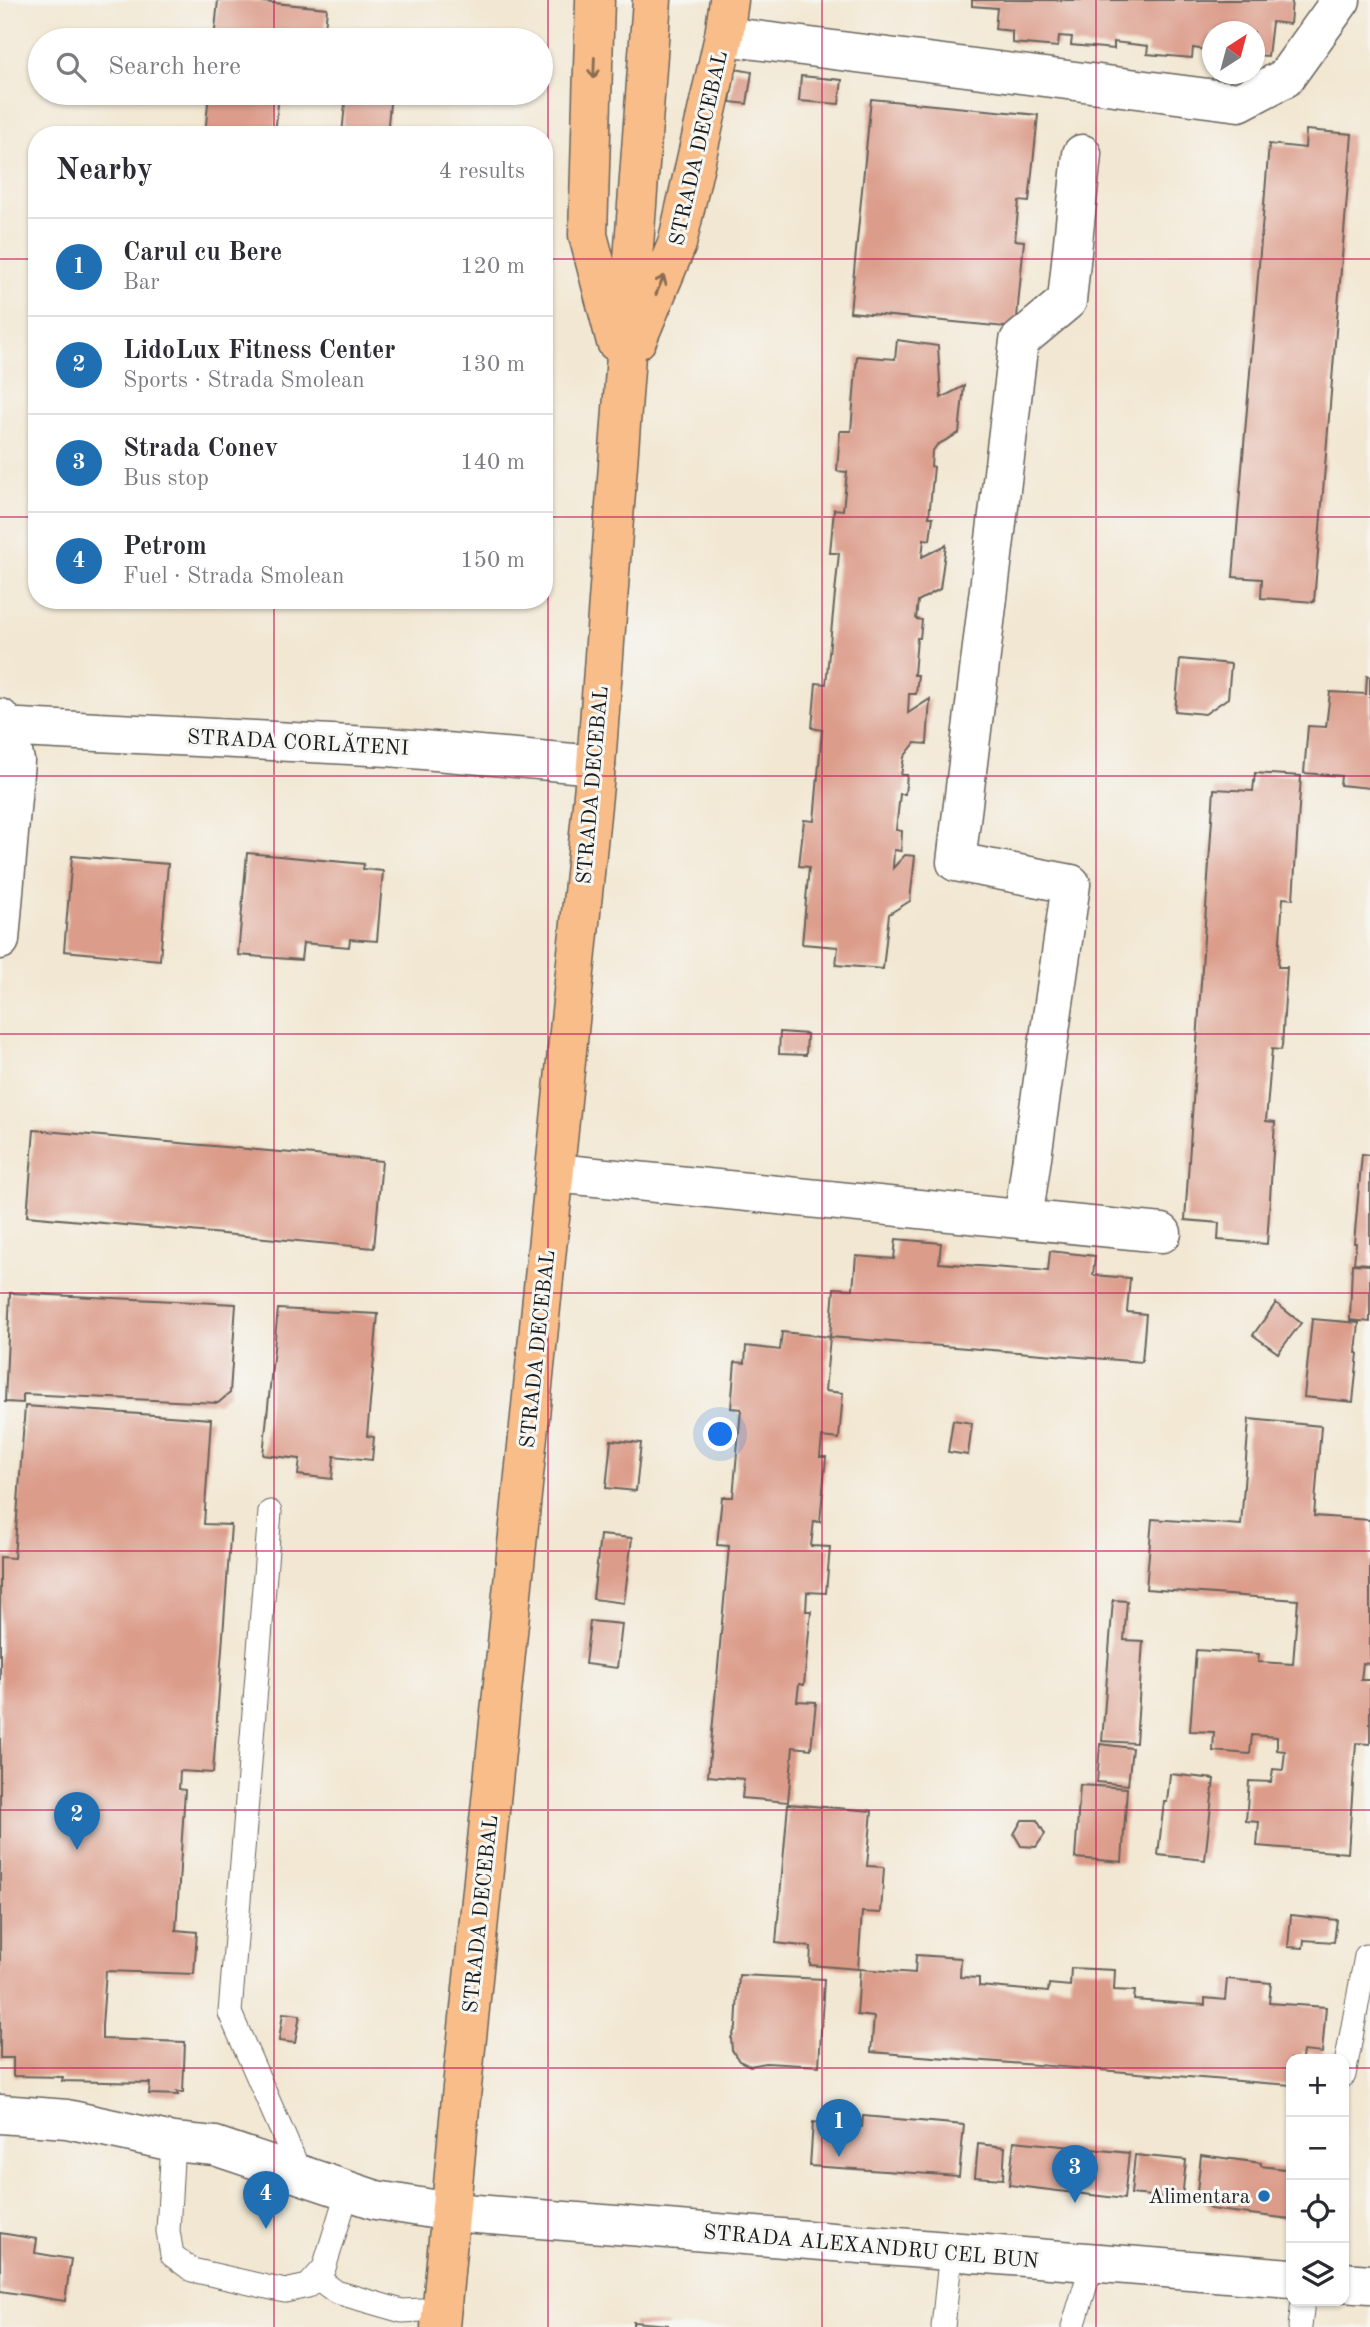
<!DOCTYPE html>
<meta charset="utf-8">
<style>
body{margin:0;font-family:"Old Standard TT",serif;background:#f7f7f7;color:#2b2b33}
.controls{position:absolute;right:21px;bottom:21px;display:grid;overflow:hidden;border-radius:14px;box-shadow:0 2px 5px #0004}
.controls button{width:63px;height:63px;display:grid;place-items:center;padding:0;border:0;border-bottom:2px solid #e1e1e2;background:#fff;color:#2b2b33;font:35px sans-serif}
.compass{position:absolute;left:1202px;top:21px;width:63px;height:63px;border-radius:50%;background:#fff;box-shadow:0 2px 5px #0004;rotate:36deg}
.you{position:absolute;left:721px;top:1435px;width:24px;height:24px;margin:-18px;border:5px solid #fff;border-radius:50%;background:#1a73e8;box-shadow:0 0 0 10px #1a73e833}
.badge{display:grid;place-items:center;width:46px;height:46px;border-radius:50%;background:#1f6fb2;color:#fff;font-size:23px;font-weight:700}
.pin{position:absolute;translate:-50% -58px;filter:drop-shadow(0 2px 4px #0008)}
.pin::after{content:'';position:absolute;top:37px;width:24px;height:21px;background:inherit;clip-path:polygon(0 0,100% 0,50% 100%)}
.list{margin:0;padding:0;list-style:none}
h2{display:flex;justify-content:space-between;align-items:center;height:91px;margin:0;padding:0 28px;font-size:30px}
h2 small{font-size:23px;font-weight:400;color:#7c7c81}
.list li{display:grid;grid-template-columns:46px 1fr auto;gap:21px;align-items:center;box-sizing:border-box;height:98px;padding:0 28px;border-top:2px solid #e1e1e2}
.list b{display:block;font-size:26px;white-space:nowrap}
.list p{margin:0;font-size:23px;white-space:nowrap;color:#7c7c81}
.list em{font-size:23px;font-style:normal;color:#7c7c81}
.icon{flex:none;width:38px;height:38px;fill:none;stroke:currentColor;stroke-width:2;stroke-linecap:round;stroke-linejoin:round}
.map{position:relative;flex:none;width:1370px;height:2327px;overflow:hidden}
.search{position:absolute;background:#fff;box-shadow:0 2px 5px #0004;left:28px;top:28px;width:525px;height:77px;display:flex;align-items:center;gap:18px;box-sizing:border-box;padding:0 24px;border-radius:38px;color:#7c7c81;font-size:26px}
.panel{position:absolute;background:#fff;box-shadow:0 2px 5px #0004;left:28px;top:126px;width:525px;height:483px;border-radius:28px}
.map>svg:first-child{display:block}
</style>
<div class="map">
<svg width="1370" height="2327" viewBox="0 0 1370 2327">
<rect width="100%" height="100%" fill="#f6f6f2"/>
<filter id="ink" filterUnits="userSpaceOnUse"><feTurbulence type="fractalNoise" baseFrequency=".0143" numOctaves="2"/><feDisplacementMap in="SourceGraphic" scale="14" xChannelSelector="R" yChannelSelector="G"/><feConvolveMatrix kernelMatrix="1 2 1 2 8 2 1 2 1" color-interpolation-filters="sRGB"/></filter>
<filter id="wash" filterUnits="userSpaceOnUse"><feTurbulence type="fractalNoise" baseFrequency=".00686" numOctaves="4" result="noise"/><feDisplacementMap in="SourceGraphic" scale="28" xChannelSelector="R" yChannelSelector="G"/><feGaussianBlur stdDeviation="1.57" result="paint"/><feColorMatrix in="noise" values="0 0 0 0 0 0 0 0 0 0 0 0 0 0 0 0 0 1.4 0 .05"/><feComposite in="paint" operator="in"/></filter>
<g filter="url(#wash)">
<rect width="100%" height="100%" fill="#f2e7d2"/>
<g id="blocks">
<path fill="#dc9c8a" d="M218,0H242L327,8L324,40H214Z
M972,0H1292L1290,24L1272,22L1268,56L1254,55V32H1212V58H1206L1207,50L1193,48L1192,58L1147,54L1148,46L1114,42V49L1071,45L1072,37L1059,36L1058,47L1012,43V31L995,29L997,8L972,6Z
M735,69L752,72L747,104L730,102Z
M801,76L842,80L839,104L799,101Z
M209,93H279L275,135H205Z
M346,93H391L387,135H342Z
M871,99L1038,115L1029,202L1019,201L1015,240L1024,241L1016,328L850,312Z
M1306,130L1352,134L1314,602L1261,598L1262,579L1233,577L1269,144L1305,148Z
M897,340L938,346L941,398L964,386L959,433L937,445L932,452L931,466L934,467L929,517H933L930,540L924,539L922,557L946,545L940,589L918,601L916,619L922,620L920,638H917L914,675H918L916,694H909L908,713L930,699L927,744L915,743L904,757L901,775H907L905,794H900L896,830L902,831L901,851L894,850L893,868L905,855L915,856L910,901L889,914L883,969L836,965L838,947L802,944L809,867L799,866L804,820L814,821L822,730L812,728L816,683L826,684L839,553H830L834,509L843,510L847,472L837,471L840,431H851L857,356L895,359Z
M1180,659L1231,664L1228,698L1205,714L1175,711Z
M1367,676L1370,677V788L1340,785L1341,776L1304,773L1308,726L1326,727L1330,692L1366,694Z
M1255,773L1301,776L1293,899L1283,898L1278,967H1287L1282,1046L1281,1050L1272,1049L1266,1121L1275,1122L1267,1244L1218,1240L1219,1223L1185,1220L1214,789L1253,791Z
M247,853L364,864L363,869L383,871L377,941L350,939L349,947L303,943L301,960L238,955Z
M72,856L168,864L160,960L64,951Z
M780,1032L807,1034L806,1055L779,1054Z
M34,1130L382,1161L374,1248L27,1216Z
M1362,1154L1370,1155V1264L1354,1263L1356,1243H1354Z
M896,1239L941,1243L939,1263L1048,1271L1050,1251L1095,1256L1093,1275L1130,1278L1127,1312L1146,1314L1142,1362L830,1337L834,1288L853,1289L856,1256L894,1259Z
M1352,1264L1370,1265V1322L1350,1320Z
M10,1293L236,1304L230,1393L218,1403L23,1394V1403L5,1402Z
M1276,1303L1301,1323L1278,1353L1253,1335Z
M278,1309L378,1314L367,1436L374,1437L372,1460L334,1456L332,1479L298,1475L300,1459L263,1455Z
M1312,1319L1359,1323L1356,1353H1358L1353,1402L1304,1397Z
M782,1332L830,1337L825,1391L843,1393L839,1439L822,1437L820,1457H826L820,1522L814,1521L811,1546L830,1547L826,1593L807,1592L806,1611H811L804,1685L799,1684L797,1701L816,1702L811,1749L793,1747L788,1802L742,1798L744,1779L708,1776L729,1546L717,1545L722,1497H733L741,1409L731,1408L735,1362L745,1363L746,1346L780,1350Z
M25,1406L211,1419L204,1524L231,1525L213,1773L180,1771L179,1789L185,1790L176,1930L197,1932L194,1974L106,1971L102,2026V2039L185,2042L183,2092H177L178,2095L149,2094L150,2083L62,2081L63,2077L13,2076V2058H0V1557L14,1558Z
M1249,1419L1321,1426L1314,1516L1370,1520V1664L1363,1663L1361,1680H1370V1744L1356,1743L1348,1853L1257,1846L1259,1822L1246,1821L1249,1781L1271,1782L1273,1769L1283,1770L1285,1751L1277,1750V1737L1252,1735L1250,1754L1213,1751L1214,1732L1190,1731L1196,1650L1259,1654L1258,1662L1293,1664L1298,1600L1146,1589L1152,1519L1241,1525Z
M953,1420L972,1423L968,1455L948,1452Z
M611,1440L641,1443L636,1491L606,1488Z
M600,1535L632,1538L624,1603L593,1599Z
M1113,1600L1127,1601L1124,1640L1143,1641L1136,1743L1102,1741Z
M590,1621L622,1624L617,1668L585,1664Z
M1100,1744L1132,1748L1128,1785L1097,1782Z
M1170,1774L1214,1779L1205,1860L1158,1855L1164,1802H1167Z
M1080,1785L1127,1788L1122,1862L1075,1858Z
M788,1804L872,1811L867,1866L884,1867L881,1913L862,1912L858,1969L810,1965L811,1947L776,1943Z
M1022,1820H1037L1045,1834L1036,1847L1021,1846L1014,1834Z
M1291,1915L1337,1920L1334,1942L1304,1940L1303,1948L1288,1947Z
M916,1955L961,1958L960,1977L979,1978V1986L1048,1992L1049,1984L1070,1986L1071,1968L1115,1970L1114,1990L1135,1991L1134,2000L1205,2005V1998L1225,2000L1227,1979L1271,1983L1269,2003L1326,2007L1322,2053L1303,2051L1302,2059H1291V2085L871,2052L874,2017L857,2015L860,1969L915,1973Z
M739,1975L824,1979L819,2066L766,2063L750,2066L739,2061L732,2050L731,2038L736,2027Z
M283,2013L300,2015L295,2043L279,2041Z
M863,2116L964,2125L959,2176L810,2166L813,2122L862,2127Z
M1014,2141L1129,2153L1124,2199L1009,2185Z
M978,2144L1005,2147L1003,2179L975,2177Z
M1135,2155L1186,2160L1182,2199L1131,2194Z
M1201,2155L1261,2163V2166L1291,2170V2219L1210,2209L1197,2192Z
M0,2233L37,2239L35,2253L71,2259L65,2301L0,2291Z
M633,2322L668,2325V2327H633Z"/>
</g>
</g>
<g filter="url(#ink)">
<use href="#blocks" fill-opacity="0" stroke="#67635c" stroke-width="2"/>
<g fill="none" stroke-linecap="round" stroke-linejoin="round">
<g stroke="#67635c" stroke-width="25">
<path id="service" d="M270,1512L230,2013L301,2175
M1344,2075L1366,1956
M173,2142L168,2231L172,2255L192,2270L285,2291L308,2286L324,2268L348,2190
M316,2277L336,2292L402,2311L442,2309
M943,2327L951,2251
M1073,2327L1092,2264
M1300,2327L1303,2301"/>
</g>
<g stroke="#67635c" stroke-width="41">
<path id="minor" d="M724,36L1239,102L1285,78L1341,0
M0,718L7,727L15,761L0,940
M0,727L389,747L596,765
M555,1173L1162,1233
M1023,1220L1071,884L956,862L1019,341L1067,301L1082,154
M0,2114L67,2119L173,2142L215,2146L376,2200L451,2212L1291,2278
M1344,2282L1370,2284"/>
</g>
<g stroke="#67635c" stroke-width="41">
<path id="primary" d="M595,0L588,235L616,342
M637,340L677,244L724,36L729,0
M440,2327L461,2097L596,765L652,0"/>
</g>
<use href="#service" stroke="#fff" stroke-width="23"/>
<use href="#minor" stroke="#fff" stroke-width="38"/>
<use href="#primary" stroke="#f8bd89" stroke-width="38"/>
</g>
<defs><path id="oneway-shaft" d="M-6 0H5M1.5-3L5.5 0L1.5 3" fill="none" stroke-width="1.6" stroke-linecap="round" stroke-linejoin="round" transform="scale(1.75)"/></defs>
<g stroke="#8a6c52">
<use href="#oneway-shaft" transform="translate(594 68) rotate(92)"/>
<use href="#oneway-shaft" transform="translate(660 285) rotate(-67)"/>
</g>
</g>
<path fill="none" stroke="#c2185b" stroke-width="2" stroke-opacity="0.55" d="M274,0V40M548,0V2327M822,0V2327M1096,0V2327M274,93V135M0,259H37M544,259H1370M0,517H37M544,517H1370M274,600V2327M0,776H1370M0,1034H1370M0,1293H1370M0,1551H1370M0,1810H1370M0,2068H1291M1344,2068H1370"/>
<circle fill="#1f6fb2" stroke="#f6f6f2" stroke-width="2.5" cx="1264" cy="2196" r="7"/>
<g text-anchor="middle" stroke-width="6" stroke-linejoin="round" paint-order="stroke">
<g font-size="21" fill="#1c1c1c" stroke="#f6f6f2">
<text transform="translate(698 148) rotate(-77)" y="7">STRADA DECEBAL</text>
<text transform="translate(298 742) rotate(3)" y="7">STRADA CORLĂTENI</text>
<text transform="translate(592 785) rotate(-85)" y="7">STRADA DECEBAL</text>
<text transform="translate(537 1349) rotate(-84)" y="7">STRADA DECEBAL</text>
<text transform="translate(480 1914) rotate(-84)" y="7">STRADA DECEBAL</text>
<text transform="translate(871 2246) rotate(5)" y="7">STRADA ALEXANDRU CEL BUN</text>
</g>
<g font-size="21" fill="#1c1c1c" stroke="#f6f6f2" text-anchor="end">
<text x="1250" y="2203">Alimentara</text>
</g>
</g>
</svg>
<div class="controls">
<button>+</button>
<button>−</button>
<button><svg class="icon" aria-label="locate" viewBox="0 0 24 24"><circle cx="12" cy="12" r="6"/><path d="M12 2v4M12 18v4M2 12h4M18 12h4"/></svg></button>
<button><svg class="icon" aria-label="layers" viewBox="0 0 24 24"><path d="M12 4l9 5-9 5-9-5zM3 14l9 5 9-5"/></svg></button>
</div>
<svg class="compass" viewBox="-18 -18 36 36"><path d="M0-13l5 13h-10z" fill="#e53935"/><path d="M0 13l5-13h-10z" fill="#7c7c81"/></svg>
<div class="you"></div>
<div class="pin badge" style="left:839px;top:2157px">1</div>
<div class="pin badge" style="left:77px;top:1850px">2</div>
<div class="pin badge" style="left:1075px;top:2203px">3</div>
<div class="pin badge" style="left:266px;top:2229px">4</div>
<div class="search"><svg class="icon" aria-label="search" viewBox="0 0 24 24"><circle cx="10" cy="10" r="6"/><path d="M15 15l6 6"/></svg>Search here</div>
<section class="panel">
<h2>Nearby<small>4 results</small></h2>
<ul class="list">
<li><span class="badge">1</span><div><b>Carul cu Bere</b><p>Bar</p></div><em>120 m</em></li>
<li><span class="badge">2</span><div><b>LidoLux Fitness Center</b><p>Sports · Strada Smolean</p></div><em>130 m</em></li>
<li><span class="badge">3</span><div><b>Strada Conev</b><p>Bus stop</p></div><em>140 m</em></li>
<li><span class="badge">4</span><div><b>Petrom</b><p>Fuel · Strada Smolean</p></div><em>150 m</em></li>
</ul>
</section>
</div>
